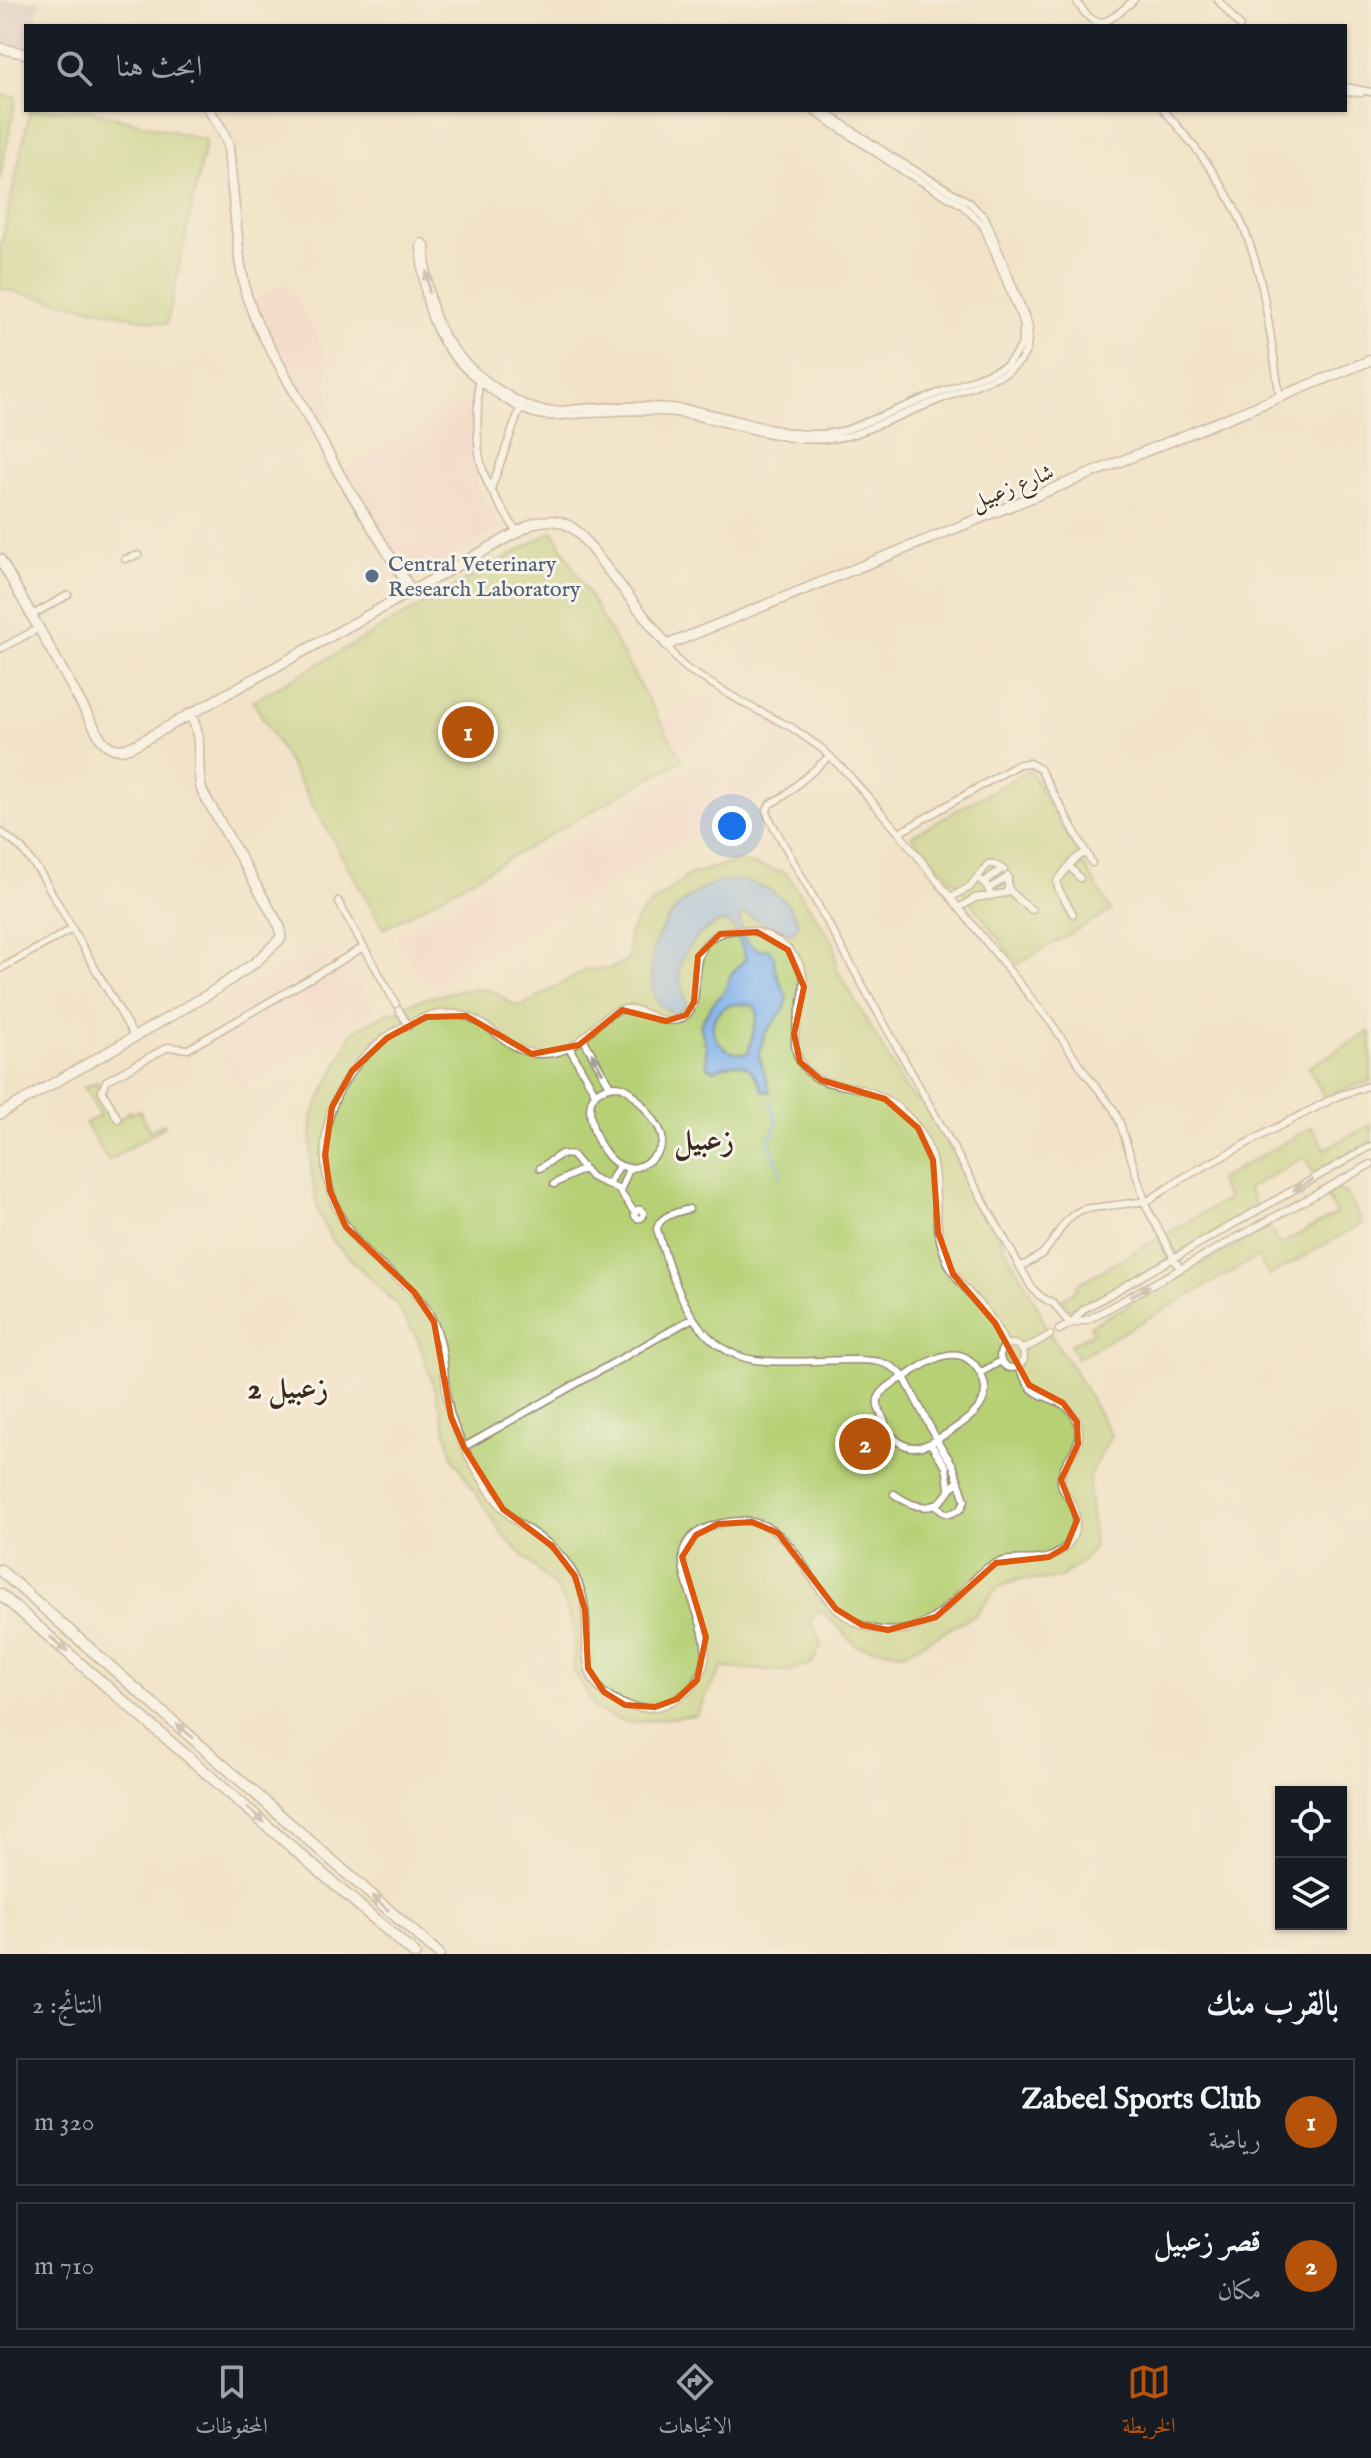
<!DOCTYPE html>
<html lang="ar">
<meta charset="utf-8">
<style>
body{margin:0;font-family:"IM FELL English",Amiri,serif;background:#242831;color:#f1f3f6;direction:rtl}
.controls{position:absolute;right:24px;bottom:24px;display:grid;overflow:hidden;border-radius:0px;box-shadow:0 2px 6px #0004}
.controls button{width:72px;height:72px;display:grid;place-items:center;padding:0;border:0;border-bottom:2px solid #363941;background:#171b24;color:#f1f3f6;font:40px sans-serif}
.you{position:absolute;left:732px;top:826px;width:28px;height:28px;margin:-20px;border:6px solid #fff;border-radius:50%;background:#1a73e8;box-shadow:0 0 0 12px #1a73e833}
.badge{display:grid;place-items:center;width:52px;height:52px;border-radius:50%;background:#b45309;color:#fff;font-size:26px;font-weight:700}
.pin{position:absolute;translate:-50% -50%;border:4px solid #fff;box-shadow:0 2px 8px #0006}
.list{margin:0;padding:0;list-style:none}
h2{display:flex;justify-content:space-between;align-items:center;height:104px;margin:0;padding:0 32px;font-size:34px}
h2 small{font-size:26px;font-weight:400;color:#9ea1a6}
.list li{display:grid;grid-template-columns:52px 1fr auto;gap:24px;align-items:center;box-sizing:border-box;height:128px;margin:0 16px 16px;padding:0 16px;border:2px solid #363941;border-radius:0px}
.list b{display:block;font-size:30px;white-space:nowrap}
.list p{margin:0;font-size:26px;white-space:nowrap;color:#9ea1a6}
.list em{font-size:26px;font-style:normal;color:#9ea1a6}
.icon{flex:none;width:44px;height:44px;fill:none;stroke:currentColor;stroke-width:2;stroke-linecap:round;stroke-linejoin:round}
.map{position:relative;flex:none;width:1371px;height:1954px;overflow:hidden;direction:ltr}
.search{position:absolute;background:#171b24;box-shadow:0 2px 6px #0004;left:24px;right:24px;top:24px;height:88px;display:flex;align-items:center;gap:20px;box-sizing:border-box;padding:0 28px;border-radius:0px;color:#9ea1a6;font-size:30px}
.sheet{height:392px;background:#171b24}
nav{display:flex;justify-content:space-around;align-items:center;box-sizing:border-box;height:112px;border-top:2px solid #363941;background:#171b24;font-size:22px;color:#9ea1a6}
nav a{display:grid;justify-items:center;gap:4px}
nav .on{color:#b45309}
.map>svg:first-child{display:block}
</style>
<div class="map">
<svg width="1371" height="1954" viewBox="0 0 1371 1954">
<rect width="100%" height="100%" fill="#f7f3e8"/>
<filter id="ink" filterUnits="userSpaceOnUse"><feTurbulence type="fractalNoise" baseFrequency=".0125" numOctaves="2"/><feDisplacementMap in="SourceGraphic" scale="16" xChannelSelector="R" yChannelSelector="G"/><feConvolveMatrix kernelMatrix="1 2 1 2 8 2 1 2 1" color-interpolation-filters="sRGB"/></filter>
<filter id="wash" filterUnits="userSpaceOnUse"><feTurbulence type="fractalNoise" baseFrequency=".006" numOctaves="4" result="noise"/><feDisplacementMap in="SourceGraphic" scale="32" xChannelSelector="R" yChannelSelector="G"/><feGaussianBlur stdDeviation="1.8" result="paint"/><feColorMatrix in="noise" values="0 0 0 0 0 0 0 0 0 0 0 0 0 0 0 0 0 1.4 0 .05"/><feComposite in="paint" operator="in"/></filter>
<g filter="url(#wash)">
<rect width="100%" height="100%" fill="#f2e3c8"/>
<path fill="#f7d0cd" d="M287,282L325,351L331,403L318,423L269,338L254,299Z
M470,400L476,483L501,528L410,581L344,470Z
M714,692L733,726L679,756L660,721Z
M765,716L805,739L819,763L426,988L396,936L694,766L691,759Z
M321,946L330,961L220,1025L212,1010Z
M346,961L375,1012L240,1089L210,1038Z"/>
<path fill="#d2bec3" d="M0,0H41L34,26H26V51L0,44Z"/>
<path fill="#b6d075" stroke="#787d4a" stroke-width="2" d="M0,94L16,97L0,181Z
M30,110H87L206,140L167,324L0,289V250Z
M553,531L682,760L384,929L253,701Z
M1029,770L1042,790L1041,791L1111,911L1017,964L963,891L911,836Z
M739,861L786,873L834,943L837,969L907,1091L926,1106L1039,1309L1046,1328L1077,1375L1111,1435L1090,1476L1089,1495L1094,1546L1086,1558L1061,1577L1049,1580H1018L998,1587L974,1616L904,1653L857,1646L821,1610L810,1620L822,1643L812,1664L788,1671L723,1668L714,1681L696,1715L627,1723L596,1710L574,1671V1634L569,1613L559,1592L503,1535L453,1458L436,1393L417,1337L395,1303L331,1239L318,1212L311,1168L312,1116L349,1041L351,1033L390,1011L392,1014L407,1006V1004C427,997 468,986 489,990C504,993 503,1004 522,1006L587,969H609L629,960V934L642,912L690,874Z
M1371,1031V1081L1344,1089L1325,1099L1309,1067Z
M97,1082L118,1121L129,1111L131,1114L139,1110L150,1131L164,1123L165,1126L108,1161L85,1123L100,1116L84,1087Z
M1371,1125V1141L1314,1174L1304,1157L1248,1189L1257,1207L1081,1309L1078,1304L1068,1310L1061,1299L1078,1289L1076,1285L1228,1199L1218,1180L1312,1127L1325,1149Z
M1336,1189L1346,1193L1363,1223L1269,1276L1258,1257L1077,1358L1070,1345L1093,1332L1090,1326L1269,1227L1279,1245L1336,1214L1326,1195Z"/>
<path fill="#7eb0ea" stroke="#5c6d84" stroke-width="2" fill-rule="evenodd" d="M738,880C767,886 787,894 799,924L794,932L787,933L742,913L739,917L744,940L756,949L769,950L774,957L775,969L787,998L785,1008L764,1035L759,1055L770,1092H764C752,1067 744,1056 715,1070L707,1067L706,1046L700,1025L711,1006L725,991L731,974L746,958L734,928L724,921C702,928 680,949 679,973C679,984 686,994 686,1005L675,1014C659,1007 654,1000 652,982C645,940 675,899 713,884C721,881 730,881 738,880ZM737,1004L753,1005L758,1013L748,1053C710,1058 698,1008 737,1004Z"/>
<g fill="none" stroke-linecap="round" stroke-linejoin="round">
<path stroke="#7eb0ea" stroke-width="2" d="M771,1101L777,1124L768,1141L781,1170L780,1176"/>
</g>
</g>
<g filter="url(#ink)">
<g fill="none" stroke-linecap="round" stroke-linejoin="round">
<path stroke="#cdbea6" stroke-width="6" stroke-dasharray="6 3" stroke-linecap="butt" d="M885,1422L892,1436"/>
<g stroke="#968673" stroke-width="9">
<path id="street" d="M1076,0C1097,36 1108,22 1134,0
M1218,0L1240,26
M1345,87L1371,92
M1345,92L1361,93
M812,110L905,172L962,205L983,225L1024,325L1021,347L1006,366L849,429C795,446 742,416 688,409C658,405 627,405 597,407C581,407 565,411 549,410C530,409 515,399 499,389C442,351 426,312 426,245L422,242L420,246C423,316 437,355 498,395C513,405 528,415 547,416C563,417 580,414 596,413C624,411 653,410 681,414C739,422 796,452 855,434L1008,372L1021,360L1027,349L1029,326L986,219L969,202L892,157L822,110
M1164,110C1189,140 1215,170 1233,205C1265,265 1269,331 1280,397
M478,381C479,409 474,443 483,470C489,492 505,512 517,532
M491,489L521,406
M125,559L138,555
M32,615L68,595
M667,645L677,660L687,669L747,705L791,727L821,748L847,773L899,833L1052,1024L1086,1074L1113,1108L1120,1123L1147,1208L1180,1269
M0,649L39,628
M830,756L784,796L770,804L767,810L768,816L1032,1288L1040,1296L1054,1304L1070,1324
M0,831L22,849L41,874L135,1038
M899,833L1019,764L1029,763L1040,769L1092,863
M1069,866L1080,878
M977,877L987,886L991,896
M984,882L1002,869
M1008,888L1020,901L1032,910
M988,889L1008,877
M951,897L970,887L988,864H994L1004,870
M338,901L396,1004
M959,908L975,898L1006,893L1008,888V876
M1073,914L1058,888L1057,881L1074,860L1086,852
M0,969L72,929
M399,1010L408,1026
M584,1040L610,1086
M570,1049L595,1093
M614,1086C619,1086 621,1086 626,1089C634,1093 658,1123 661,1133C664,1141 661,1149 655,1155C614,1199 580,1118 593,1097C597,1089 606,1088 614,1086Z
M118,1119L102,1091L106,1081L168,1047L188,1049L364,947
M540,1168L561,1154L572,1155L591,1177L618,1189L635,1213
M554,1184L583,1169
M609,1184L619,1166
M620,1191L629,1169
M689,1209C677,1212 659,1216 657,1229C673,1281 693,1351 755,1360C787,1364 822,1360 854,1360C874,1360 890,1361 904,1377L940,1446L953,1465L965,1500L961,1509L950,1514L943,1512L936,1504
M634.5 1214a4.5 4.5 0 1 1 9 0a4.5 4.5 0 1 1-9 0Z
M1020,1267C1028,1263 1036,1259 1043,1253C1058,1238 1062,1217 1084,1209L1148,1201L1181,1179L1268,1132L1338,1096L1371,1085
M1070,1324L1089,1319L1371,1164
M1059,1330L1070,1324L1084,1309L1371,1146
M1000 1356a12 12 0 1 1 24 0a12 12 0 1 1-24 0Z
M1006,1345C1000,1333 994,1321 985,1310C969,1292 954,1280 945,1256C927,1212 948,1167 916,1126C903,1108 882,1095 861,1089C838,1083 815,1086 801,1063C777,1024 836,978 776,940C764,933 750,929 737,930C668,936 717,1009 677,1020C658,1025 643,1007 625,1009C594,1013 587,1053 544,1054C512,1055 499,1030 473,1019C431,1000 380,1036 355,1067C341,1084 331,1106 327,1128C317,1179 339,1229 377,1262C395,1277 413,1288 426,1308C453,1351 438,1384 454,1425C464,1451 491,1499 511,1517C529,1532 550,1541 564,1559C575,1573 583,1591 585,1609C590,1645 574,1683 621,1703C637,1710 657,1710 673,1701C767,1651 616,1545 723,1523C810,1504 799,1619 880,1630C932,1636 949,1602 982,1572C1008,1549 1034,1568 1058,1553C1075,1543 1080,1523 1073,1506C1069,1496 1062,1493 1061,1482C1060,1457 1089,1448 1076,1419C1066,1398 1047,1402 1032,1389C1027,1384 1021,1372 1018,1366
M1022,1350L1050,1335
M980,1373L1001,1361
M885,1422C882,1415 876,1407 878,1399C882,1388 897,1381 906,1376C929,1361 961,1338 980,1373C997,1402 968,1420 946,1434C937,1439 925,1448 913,1447C904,1447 898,1442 892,1436
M930,1443L946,1467L949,1487
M464,1447L693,1318
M894,1494C908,1504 927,1514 942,1500C949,1493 950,1487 959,1481"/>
</g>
<g stroke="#968673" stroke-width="12">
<path id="secondary" d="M0,48L26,54
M209,110L222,130L228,144L240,263L246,294L257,324L340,475L411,590
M0,559L101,739C115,756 128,749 144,740L534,523C552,518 565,521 579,533L667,645L1371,360
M0,1114L209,994L256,962L281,938L280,927L202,791C194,766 206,737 189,714"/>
</g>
<g stroke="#968673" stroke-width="13">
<path id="primary" d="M0,1570L439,1954
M0,1594L415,1954"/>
</g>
<use href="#street" stroke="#fff" stroke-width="6"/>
<use href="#secondary" stroke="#fff" stroke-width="9"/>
<use href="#primary" stroke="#fff" stroke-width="10"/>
</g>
<defs><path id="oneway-solid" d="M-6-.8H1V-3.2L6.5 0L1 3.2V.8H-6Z" transform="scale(2)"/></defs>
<g fill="#a79f9a">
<use href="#oneway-solid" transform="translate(428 282) rotate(-96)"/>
<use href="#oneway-solid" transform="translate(597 1063) rotate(-119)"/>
<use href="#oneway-solid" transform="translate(1303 1185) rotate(150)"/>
<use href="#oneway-solid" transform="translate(1140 1291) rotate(-29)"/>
<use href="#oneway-solid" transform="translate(59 1644) rotate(40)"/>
<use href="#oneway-solid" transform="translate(185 1731) rotate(-139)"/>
<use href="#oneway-solid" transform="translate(256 1815) rotate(41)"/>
<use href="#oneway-solid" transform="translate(380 1903) rotate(-139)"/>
</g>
</g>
<path d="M0 0H1371V1954H0ZM757,932L788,950L804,987L794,1034L800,1062L821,1080L885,1099L918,1128L933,1160L938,1232L953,1274L995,1323L1029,1385L1063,1403L1077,1422L1078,1444L1061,1480L1077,1520L1066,1547L1049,1557L996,1563L936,1617L888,1630L862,1625L836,1609L778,1533L752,1522L718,1524L696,1535L682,1557L706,1637L697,1680L677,1699L655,1707L625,1705L604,1692L588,1668L585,1610L575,1576L552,1546L503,1509L464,1447L451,1417L434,1322L414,1292L346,1227L330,1191L325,1155L332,1107L352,1071L387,1038L426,1017L466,1016L532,1054L579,1045L622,1010L666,1021L686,1015L694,1002L698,956L720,934Z" fill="#f2e3c8" fill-opacity=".55" fill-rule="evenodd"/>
<path fill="none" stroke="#df570d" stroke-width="6" stroke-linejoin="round" d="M757,932L788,950L804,987L794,1034L800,1062L821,1080L885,1099L918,1128L933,1160L938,1232L953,1274L995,1323L1029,1385L1063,1403L1077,1422L1078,1444L1061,1480L1077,1520L1066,1547L1049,1557L996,1563L936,1617L888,1630L862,1625L836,1609L778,1533L752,1522L718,1524L696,1535L682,1557L706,1637L697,1680L677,1699L655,1707L625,1705L604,1692L588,1668L585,1610L575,1576L552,1546L503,1509L464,1447L451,1417L434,1322L414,1292L346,1227L330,1191L325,1155L332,1107L352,1071L387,1038L426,1017L466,1016L532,1054L579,1045L622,1010L666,1021L686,1015L694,1002L698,956L720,934Z"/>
<circle fill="#5c6f8a" stroke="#f7f3e8" stroke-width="3" cx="372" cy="576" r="8"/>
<g text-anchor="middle" stroke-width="6" stroke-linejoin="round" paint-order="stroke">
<g font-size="22" fill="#3b2a1e" stroke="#f7f3e8">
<text transform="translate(1012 486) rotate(-22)" y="8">شارع زعبيل</text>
</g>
<g font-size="22" fill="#4e5e75" stroke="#f7f3e8" text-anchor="start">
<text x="388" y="571">Central Veterinary<tspan x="388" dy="25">Research Laboratory</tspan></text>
</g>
<g font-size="30" font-weight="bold" fill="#3b2a1e" stroke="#f7f3e8">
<text x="704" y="1150">زعبيل</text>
<text x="288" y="1398">زعبيل 2</text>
</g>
</g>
</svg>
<div class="controls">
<button><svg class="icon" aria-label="locate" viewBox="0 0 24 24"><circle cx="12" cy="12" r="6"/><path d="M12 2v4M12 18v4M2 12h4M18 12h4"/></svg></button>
<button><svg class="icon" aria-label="layers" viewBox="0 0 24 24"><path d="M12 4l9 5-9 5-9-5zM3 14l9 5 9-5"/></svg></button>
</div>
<div class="you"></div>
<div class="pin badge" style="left:468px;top:732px">1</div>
<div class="pin badge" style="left:865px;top:1444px">2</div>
<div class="search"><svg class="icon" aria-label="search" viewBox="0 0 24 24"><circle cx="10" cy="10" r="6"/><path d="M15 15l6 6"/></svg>ابحث هنا</div>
</div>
<section class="sheet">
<h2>بالقرب منك<small>النتائج: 2</small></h2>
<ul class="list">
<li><span class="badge">1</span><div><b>Zabeel Sports Club</b><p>رياضة</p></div><em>320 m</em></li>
<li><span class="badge">2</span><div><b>قصر زعبيل</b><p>مكان</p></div><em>710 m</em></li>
</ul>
</section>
<nav>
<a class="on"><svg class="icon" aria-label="map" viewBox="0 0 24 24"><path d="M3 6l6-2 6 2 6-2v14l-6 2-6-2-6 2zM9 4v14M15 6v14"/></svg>الخريطة</a>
<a><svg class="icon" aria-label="directions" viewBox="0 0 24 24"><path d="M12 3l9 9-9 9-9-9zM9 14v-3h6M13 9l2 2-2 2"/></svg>الاتجاهات</a>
<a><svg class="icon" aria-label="saved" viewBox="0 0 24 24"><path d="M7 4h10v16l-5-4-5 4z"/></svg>المحفوظات</a>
</nav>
